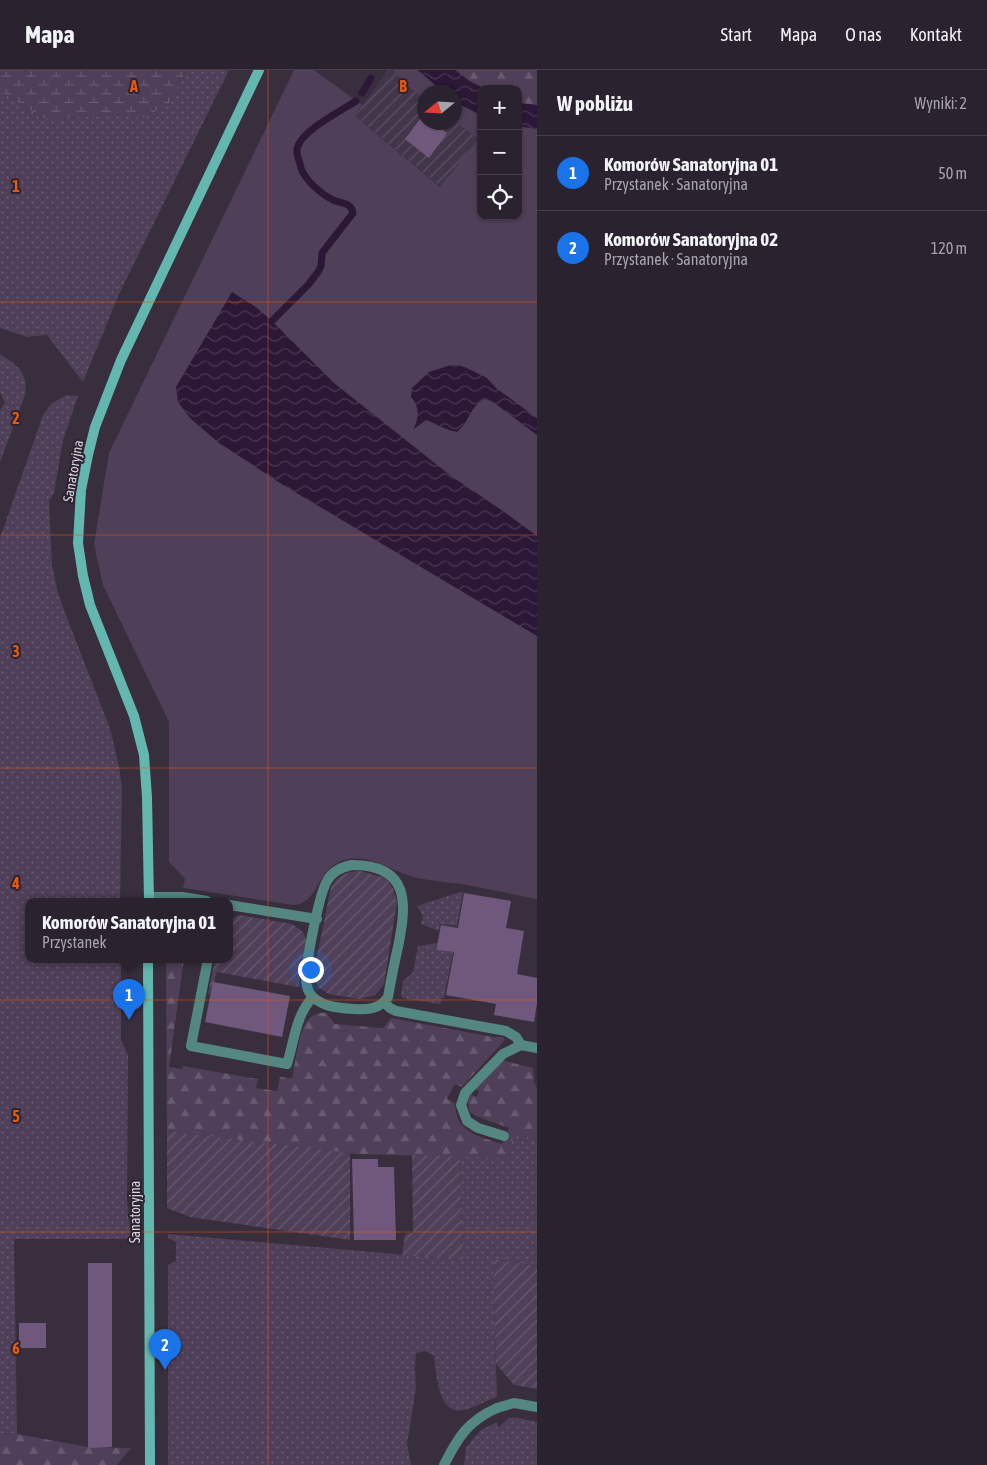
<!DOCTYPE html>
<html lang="pl">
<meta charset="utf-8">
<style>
body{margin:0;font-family:"Asap Condensed",sans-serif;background:#362f3a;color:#f1f3f6}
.controls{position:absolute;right:15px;top:15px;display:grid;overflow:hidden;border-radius:10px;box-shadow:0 1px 4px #0004}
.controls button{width:45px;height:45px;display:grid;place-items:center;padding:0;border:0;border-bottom:1px solid #463f4a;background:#2a222e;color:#f1f3f6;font:25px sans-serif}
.compass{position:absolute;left:417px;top:15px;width:45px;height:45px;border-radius:50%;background:#2a222e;box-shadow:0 1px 4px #0004;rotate:252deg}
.you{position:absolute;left:310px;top:899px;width:18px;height:18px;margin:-12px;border:4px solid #fff;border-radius:50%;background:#1a73e8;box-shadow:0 0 0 8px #1a73e833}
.badge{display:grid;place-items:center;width:32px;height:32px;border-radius:50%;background:#1a73e8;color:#fff;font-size:16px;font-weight:700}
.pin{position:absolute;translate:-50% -41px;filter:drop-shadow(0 1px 2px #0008)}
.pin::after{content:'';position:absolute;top:26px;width:18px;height:15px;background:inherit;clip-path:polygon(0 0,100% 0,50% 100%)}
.popup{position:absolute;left:25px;top:828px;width:208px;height:65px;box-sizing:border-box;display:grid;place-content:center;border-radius:10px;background:#2a222e;filter:drop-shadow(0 1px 4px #0005);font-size:16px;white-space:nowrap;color:#a5a4aa}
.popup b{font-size:19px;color:#f1f3f6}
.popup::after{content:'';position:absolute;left:50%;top:100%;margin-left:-10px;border:10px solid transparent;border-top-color:#2a222e}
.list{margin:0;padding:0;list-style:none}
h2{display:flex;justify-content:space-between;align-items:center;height:65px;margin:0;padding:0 20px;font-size:21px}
h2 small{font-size:16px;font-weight:400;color:#a5a4aa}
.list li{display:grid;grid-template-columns:32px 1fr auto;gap:15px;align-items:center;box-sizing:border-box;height:75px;padding:0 20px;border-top:1px solid #463f4a}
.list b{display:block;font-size:19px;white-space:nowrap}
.list p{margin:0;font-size:16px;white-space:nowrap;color:#a5a4aa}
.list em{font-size:16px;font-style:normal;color:#a5a4aa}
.icon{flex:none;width:28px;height:28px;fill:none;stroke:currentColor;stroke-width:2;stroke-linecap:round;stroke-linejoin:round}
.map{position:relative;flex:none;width:537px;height:1395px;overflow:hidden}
header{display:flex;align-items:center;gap:30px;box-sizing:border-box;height:70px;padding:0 25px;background:#2a222e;border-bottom:1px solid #463f4a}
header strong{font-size:24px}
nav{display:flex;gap:28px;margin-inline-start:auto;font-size:18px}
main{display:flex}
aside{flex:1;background:#2a222e}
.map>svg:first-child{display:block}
</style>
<header>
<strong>Mapa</strong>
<nav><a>Start</a><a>Mapa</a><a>O nas</a><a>Kontakt</a></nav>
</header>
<main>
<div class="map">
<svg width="537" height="1395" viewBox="0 0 537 1395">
<defs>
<pattern id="industrial-furrows" width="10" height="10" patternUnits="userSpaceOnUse" patternTransform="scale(1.25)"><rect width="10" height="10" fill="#43354a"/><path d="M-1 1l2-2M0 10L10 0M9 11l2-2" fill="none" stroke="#5e5164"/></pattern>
<pattern id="grass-dots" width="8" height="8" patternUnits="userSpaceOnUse" patternTransform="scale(1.25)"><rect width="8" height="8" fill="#4f3f58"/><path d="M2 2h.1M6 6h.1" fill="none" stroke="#685a70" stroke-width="1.8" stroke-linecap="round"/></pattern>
<pattern id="forest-firs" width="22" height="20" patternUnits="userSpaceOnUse" patternTransform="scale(1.25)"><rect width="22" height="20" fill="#4f3f58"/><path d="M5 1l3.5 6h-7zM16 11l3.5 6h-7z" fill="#685a70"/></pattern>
<pattern id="wetland-marsh" width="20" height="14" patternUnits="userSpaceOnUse" patternTransform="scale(1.25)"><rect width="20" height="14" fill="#4f3f58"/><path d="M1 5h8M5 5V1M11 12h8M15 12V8" fill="none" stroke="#685a70"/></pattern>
<pattern id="garden-furrows" width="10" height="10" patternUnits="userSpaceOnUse" patternTransform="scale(1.25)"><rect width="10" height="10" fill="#4f3f58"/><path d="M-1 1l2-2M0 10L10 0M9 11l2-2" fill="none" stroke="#685a70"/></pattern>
<pattern id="water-waves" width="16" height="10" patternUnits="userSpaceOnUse" patternTransform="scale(1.25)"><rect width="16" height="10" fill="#2c1736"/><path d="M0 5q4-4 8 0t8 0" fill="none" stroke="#4a3853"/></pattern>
</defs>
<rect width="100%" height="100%" fill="#382e3d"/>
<path fill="url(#industrial-furrows)" d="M388,0H393L403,13L424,29V52L455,51L478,69L441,117L355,46Z"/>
<path fill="url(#grass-dots)" d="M186,0H229L120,222L83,312L47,265L27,267L0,258V21L46,50L114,44L143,48L169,34Z
M0,284C17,295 29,303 25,325L0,392V340L5,333L0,322Z
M66,325L78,326L63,370L54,423L49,430L52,496L58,523L67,548L110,658L119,697L122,717L120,831H29V889H121V970L128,985L127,1130L128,1146L133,1169H14L17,1364L0,1363V468L43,345L51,334Z
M460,822L463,823L457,856L440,854L439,861L421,854L423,846L417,836Z
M437,873L435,880L453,882L444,928H442L440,934L403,928L401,926L403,911L413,902L418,876Z
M514,1063L537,1070V1196L493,1189L497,1327C487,1330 478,1336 468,1339C437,1350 437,1305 434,1286L425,1281L416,1283L415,1298L416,1318L407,1374L411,1395H168V1195L176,1191V1172L168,1168V1164L463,1190L460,1086L508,1087Z
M513,1347L537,1352V1395H464L466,1378L472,1370L481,1360L497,1352L498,1358L509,1348Z"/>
<path fill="url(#forest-firs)" d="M455,0H537V35L518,33V19C487,19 481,21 455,0Z
M166,889H202V892L184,889L169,997L182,999L183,996L258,1009L256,1018L277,1021L280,1007L292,1008C296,991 298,958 311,947C315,943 321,942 326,943L335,954L383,958L391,948L493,967H503L505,970L462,1017L455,1014L447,1029L455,1033C455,1063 479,1066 502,1074L509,1058L476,1046L470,1042L467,1029L470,1024L477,1027L479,1021L474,1018L501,990L533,998L534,1012L537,1018V1070L514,1063L508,1088L355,1084L167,1061Z
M0,1363L17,1364L88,1377L131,1378L117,1395H0Z"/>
<path fill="url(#wetland-marsh)" d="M0,0H186L169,34L143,48L114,44L46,50L0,21Z"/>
<path fill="#4f3f58" d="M294,0H314L362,35L355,46L440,117L478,69L455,51V32L481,45V146H518V56L537,59V829C512,824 487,819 462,814C446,812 429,811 413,807C392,801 371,785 348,789C315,796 320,835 293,835L183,818L185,809L169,792V652L103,515L94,474L109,383Z
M393,0H418L443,22H424V29L403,13Z"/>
<path fill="url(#garden-furrows)" d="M360,801L382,807L386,809L393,818L397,832L384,914L375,925L369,927L359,929L329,924L319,918L313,906L331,817C338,805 346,802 360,801Z
M239,845L292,854L303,862L307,872L298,917L217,902L210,924H208L215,889H229V850Z
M167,1061L350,1083V1170L190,1147L167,1138Z
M412,1085L460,1086L463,1190L402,1185L405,1164L413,1163Z
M493,1189L537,1196V1319L514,1315L496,1294Z"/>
<path fill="url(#water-waves)" d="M418,0H455L469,11L485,19H481V45L455,32L454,22H443Z
M518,33L537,35V59L518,56Z
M232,222L257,238L272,251L334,313L451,406L503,441L537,466V566L283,415L219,373L191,349L178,332L176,317Z
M451,295H458L467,298L487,308L496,318L537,348V365L493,332L484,329C469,338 469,353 457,362C445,360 437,354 426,350L413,360C419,348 420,337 411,327L412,318L429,302Z"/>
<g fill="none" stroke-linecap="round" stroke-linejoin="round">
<path stroke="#2c1736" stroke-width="7" d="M362,23L371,8
M272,251L308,215L318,202L321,196L322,183L353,143C351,132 342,134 333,130C321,124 305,110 301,98C300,92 296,85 297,79C300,61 341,41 356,31"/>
</g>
<path fill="#6f587b" d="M423,45L424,52H433L447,63L429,88L405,69Z
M464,823L511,831L506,858L524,861L517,904L537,908V934L534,952L494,945L496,934L446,925L454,882L436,880L441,855L458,858Z
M213,912L290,926L282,967L205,952Z
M352,1089H378V1097H394L396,1170H354Z
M88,1193H112V1377L88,1378Z
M19,1253H46V1278H19Z"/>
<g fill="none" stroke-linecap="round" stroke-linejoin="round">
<path stroke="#558782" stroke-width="10" d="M352,795C410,795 407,833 398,877C394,894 391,910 388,927C380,939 368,940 354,939C339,938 318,937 309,922C307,918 306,913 306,908C306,892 319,824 327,811C332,802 341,797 352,795Z
M149,827H182L207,831
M229,835L317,849
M208,889L191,976L287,994C294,972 296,944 313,927
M384,932L390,938L396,941L506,961L516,967L521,975L537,978
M504,1066L478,1058L467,1051L461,1035L465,1023L503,984L521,975
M444,1395C458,1367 468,1351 497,1338"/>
<path stroke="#558782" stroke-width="10" d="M497,1338L514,1333L537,1337"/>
<path stroke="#63b7af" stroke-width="10" d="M149,831L147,727L144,685L134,646L90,535L83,506L78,473L81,420L88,385L95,357L121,290L259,0
M148,889L150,1395"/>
</g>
<path fill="none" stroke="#e8590c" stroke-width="1" stroke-opacity="0.55" d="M268,0V1395M0,232H537M0,465H537M0,698H537M0,930H537M0,1162H537"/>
<g text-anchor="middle" stroke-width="4" stroke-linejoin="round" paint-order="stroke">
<g font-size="14" fill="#dad4dd" stroke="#2d2432">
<text transform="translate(73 401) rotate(-80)" y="5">Sanatoryjna</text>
<text transform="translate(135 1142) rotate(-90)" y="5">Sanatoryjna</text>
</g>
</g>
<g font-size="16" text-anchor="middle" font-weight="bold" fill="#e8590c" stroke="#2d2432" stroke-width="4" stroke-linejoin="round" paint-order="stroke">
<text x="134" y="22">A</text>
<text x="403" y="22">B</text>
<text x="16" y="122">1</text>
<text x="16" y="354">2</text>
<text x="16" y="587">3</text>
<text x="16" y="819">4</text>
<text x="16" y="1052">5</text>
<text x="16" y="1284">6</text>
</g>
</svg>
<div class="controls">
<button>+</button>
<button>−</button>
<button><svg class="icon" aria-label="locate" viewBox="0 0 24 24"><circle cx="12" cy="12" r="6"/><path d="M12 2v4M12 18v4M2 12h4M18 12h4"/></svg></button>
</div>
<svg class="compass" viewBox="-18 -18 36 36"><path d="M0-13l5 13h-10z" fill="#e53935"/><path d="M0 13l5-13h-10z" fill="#a5a4aa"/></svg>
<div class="you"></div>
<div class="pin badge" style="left:129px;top:950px">1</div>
<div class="popup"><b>Komorów Sanatoryjna 01</b>Przystanek</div>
<div class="pin badge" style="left:165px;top:1300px">2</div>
</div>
<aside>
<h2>W pobliżu<small>Wyniki: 2</small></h2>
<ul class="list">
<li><span class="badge">1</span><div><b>Komorów Sanatoryjna 01</b><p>Przystanek · Sanatoryjna</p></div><em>50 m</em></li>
<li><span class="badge">2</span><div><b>Komorów Sanatoryjna 02</b><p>Przystanek · Sanatoryjna</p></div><em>120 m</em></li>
</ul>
</aside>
</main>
